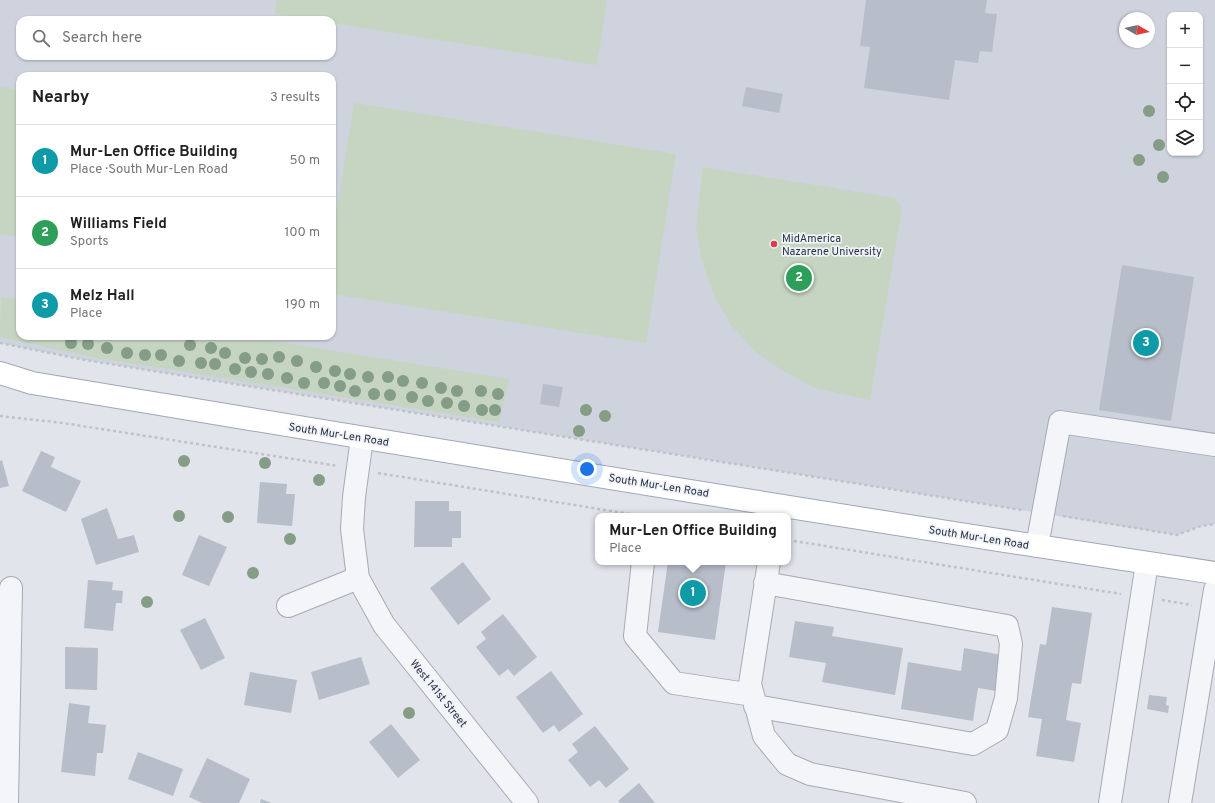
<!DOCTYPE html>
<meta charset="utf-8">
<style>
body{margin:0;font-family:Overpass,sans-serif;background:#f6f6f6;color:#202124}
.controls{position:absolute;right:12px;top:12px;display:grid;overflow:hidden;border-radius:8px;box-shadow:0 1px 3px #0004}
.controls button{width:36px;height:36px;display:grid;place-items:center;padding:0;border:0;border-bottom:1px solid #e0e0e0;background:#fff;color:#202124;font:20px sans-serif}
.compass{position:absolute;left:1119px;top:12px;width:36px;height:36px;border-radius:50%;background:#fff;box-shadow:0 1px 3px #0004;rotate:99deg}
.you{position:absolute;left:587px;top:469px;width:14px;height:14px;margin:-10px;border:3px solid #fff;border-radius:50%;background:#1a73e8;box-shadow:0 0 0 6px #1a73e833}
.badge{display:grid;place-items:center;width:26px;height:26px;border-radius:50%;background:#db3b4a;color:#fff;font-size:13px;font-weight:700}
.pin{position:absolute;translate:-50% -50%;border:2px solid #fff;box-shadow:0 1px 4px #0006}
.popup{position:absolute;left:595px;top:513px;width:196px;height:52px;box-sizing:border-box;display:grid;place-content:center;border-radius:8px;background:#fff;filter:drop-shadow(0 1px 3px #0005);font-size:13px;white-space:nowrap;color:#757577}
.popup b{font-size:15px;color:#202124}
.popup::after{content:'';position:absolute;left:50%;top:100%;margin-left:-8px;border:8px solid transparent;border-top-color:#fff}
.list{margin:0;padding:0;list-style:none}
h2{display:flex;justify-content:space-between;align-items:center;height:52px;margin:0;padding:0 16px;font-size:17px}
h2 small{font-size:13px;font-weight:400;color:#757577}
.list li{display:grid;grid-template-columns:26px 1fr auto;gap:12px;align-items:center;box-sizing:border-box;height:72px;padding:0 16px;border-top:1px solid #e0e0e0}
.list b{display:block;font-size:15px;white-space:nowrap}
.list p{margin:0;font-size:13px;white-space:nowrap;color:#757577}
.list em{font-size:13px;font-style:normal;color:#757577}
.icon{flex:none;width:22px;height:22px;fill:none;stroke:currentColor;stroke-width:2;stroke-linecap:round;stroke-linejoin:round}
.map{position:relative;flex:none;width:1215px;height:803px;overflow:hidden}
.search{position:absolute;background:#fff;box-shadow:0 1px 3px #0004;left:16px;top:16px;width:320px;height:44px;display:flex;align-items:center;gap:10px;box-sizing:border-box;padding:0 14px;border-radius:12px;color:#757577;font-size:15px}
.panel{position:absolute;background:#fff;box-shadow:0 1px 3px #0004;left:16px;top:72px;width:320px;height:268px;border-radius:12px}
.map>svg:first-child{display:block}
</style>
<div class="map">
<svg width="1215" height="803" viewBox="0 0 1215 803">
<rect width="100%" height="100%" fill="#e1e4eb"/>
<path fill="#ced3dd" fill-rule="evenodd" d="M0,0H1215V524L1201,526L1177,535L85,360L0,343ZM1170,15H1200V153H1170ZM1125,18H1149V42H1125ZM20,20H332V56H20ZM20,76H332V336H20Z"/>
<path fill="#c5d5c1" d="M277,0H607L597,65L332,23V20H314L275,14Z
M0,87L20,90V237L0,234Z
M354,103L676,154L646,343L332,294V240Z
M703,167L895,198L902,208L870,400L815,388L783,371L758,354L731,325L714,296L702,261L696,227Z
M1,297L20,300V336H242L509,379L499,422L92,357L0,337Z"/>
<path fill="#b7bdc9" d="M866,0H987L985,13L997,14L992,52L980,51L978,63L955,60L949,100L864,88L870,47L860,46Z
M746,87L783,94L779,113L742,106Z
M1122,265L1194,277L1171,421L1099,410Z
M543,384L563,387L559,407L540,404Z
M41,451L55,457L51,467L81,481L66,512L22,491Z
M2,460L9,486L0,488V461Z
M260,482L287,484L286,494H295L292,526L257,523Z
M415,501H449V511H461V538H452V547H414Z
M107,508L118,539L134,535L139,552L96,565L81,519Z
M199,535L227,547L209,586L182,575Z
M463,562L491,599L458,625L430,588Z
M668,562H726L715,640L658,632Z
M88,580L113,582L112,590L123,591L122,603H116L113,631L84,628Z
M1052,607L1092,613L1081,684L1072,683L1066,720L1081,723L1074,762L1036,756L1042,719L1028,717L1040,644L1046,645Z
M503,614L537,657L514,676L508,669L499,676L476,647L486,639L481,632Z
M205,618L225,658L201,670L180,630Z
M795,621L834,627L832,636L903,648L895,695L822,682L826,663L789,657Z
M65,647L98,648L97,690L65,689Z
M964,648L1002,655L996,691L978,688L973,721L901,709L908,662L961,671Z
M361,657L370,684L319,700L311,672Z
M551,671L583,714L559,732L554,725L543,733L516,697Z
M250,672L297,680L291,713L244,705Z
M1149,695L1167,697L1166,705L1169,706L1168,713L1147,709Z
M69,703L90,706L88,723L106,725L103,753H97L95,776L61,772Z
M391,724L420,760L398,778L369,742Z
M595,726L629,769L606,788L599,780L590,787L568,760L578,752L572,744Z
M138,752L183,769L173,796L128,779Z
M207,758L250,779L239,803H202L189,797Z
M639,783L655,803H620L618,801Z
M261,799L272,803H260Z"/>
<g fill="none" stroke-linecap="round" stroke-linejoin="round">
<g stroke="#a5aab6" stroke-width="24">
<path id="minor" d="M362,438L354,497L352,529L358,578L384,625L527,803
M1037,546L1060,422L1215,445
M643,562L635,636L674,683L753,695
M769,562L750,684L764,736L787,764L810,774L965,803
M288,606L358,578
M755,706L973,744L997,730L1006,698L1011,644L1007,626L765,583
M7,803L11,588
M1110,803L1147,563
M1180,803L1215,590"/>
</g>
<g stroke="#9fa7b8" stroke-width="24">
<path id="major" d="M0,373L32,383C426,448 820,514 1215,573"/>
</g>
<path stroke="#bfc2c9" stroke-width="2.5" stroke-dasharray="3 3" stroke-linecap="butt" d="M0,343L85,360L1022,510
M0,416L63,423L338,466
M378,473L642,516
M1063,516L1177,535L1201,526L1215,524
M788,540L1121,594
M1162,600L1192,605"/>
<use href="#minor" stroke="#f4f5f8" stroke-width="22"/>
<use href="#major" stroke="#fff" stroke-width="22"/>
</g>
<g fill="#859c86">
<circle cx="1149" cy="111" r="6"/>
<circle cx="1159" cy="145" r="6"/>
<circle cx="1139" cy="160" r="6"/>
<circle cx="1163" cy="177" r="6"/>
<circle cx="71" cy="343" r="6"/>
<circle cx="88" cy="344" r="6"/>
<circle cx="190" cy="345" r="6"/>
<circle cx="107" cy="348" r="6"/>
<circle cx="211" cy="348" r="6"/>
<circle cx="127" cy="353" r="6"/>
<circle cx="225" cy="353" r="6"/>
<circle cx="145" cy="355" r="6"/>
<circle cx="161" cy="355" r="6"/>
<circle cx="279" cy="357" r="6"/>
<circle cx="245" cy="358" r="6"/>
<circle cx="262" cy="359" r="6"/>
<circle cx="179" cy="361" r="6"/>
<circle cx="297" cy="361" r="6"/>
<circle cx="201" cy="363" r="6"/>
<circle cx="215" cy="364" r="6"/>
<circle cx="316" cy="367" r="6"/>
<circle cx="235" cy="369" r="6"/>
<circle cx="335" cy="371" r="6"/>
<circle cx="251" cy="372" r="6"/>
<circle cx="268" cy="374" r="6"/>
<circle cx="350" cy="374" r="6"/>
<circle cx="368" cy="377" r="6"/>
<circle cx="388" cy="377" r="6"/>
<circle cx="287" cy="378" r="6"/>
<circle cx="403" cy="381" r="6"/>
<circle cx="304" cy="383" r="6"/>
<circle cx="324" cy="383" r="6"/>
<circle cx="422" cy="383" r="6"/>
<circle cx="340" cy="386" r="6"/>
<circle cx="441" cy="388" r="6"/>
<circle cx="355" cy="391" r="6"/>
<circle cx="457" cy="391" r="6"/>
<circle cx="481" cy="391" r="6"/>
<circle cx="374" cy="394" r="6"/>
<circle cx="498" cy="394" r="6"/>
<circle cx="390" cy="395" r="6"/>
<circle cx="412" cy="397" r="6"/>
<circle cx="428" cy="401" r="6"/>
<circle cx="447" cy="403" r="6"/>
<circle cx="464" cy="406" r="6"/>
<circle cx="482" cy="410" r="6"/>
<circle cx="495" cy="410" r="6"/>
<circle cx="586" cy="410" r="6"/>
<circle cx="605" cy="416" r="6"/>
<circle cx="579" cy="431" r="6"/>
<circle cx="184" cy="461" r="6"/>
<circle cx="265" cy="463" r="6"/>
<circle cx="319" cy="480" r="6"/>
<circle cx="179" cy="516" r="6"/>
<circle cx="228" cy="517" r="6"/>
<circle cx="290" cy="539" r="6"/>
<circle cx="253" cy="573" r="6"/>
<circle cx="147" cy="602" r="6"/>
<circle cx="409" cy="713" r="6"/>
</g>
<circle fill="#db3b4a" stroke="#f0f3f8" stroke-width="1.5" cx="774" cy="244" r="4"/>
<g text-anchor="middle" stroke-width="3.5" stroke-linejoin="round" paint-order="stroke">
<g font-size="11" fill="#273044" stroke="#f0f3f8" text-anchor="start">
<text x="782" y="242">MidAmerica<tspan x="782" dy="13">Nazarene University</tspan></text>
</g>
<g font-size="11" fill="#273044" stroke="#f0f3f8">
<text transform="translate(339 434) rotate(9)" y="4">South Mur-Len Road</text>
<text transform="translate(659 485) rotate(9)" y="4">South Mur-Len Road</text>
<text transform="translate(979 537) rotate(9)" y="4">South Mur-Len Road</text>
<text transform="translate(439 693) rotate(51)" y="4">West 141st Street</text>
</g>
</g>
</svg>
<div class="controls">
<button>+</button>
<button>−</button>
<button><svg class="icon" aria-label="locate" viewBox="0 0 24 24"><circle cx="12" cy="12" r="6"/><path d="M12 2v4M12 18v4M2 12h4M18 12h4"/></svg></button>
<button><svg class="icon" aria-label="layers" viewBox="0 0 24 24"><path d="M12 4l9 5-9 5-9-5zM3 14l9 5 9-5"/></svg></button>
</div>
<svg class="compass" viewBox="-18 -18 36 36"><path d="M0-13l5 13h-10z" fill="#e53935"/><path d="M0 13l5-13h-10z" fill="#757577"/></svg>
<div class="you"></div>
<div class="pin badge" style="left:693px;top:593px;background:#0f9aa8">1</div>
<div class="popup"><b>Mur-Len Office Building</b>Place</div>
<div class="pin badge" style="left:799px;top:278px;background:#2e9e5b">2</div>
<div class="pin badge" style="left:1146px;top:343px;background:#0f9aa8">3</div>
<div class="search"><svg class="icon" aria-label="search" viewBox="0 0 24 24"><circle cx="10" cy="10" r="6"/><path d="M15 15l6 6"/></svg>Search here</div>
<section class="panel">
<h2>Nearby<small>3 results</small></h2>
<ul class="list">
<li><span class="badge" style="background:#0f9aa8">1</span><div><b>Mur-Len Office Building</b><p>Place · South Mur-Len Road</p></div><em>50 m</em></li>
<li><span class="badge" style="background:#2e9e5b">2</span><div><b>Williams Field</b><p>Sports</p></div><em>100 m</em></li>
<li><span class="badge" style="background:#0f9aa8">3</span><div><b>Melz Hall</b><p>Place</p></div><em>190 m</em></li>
</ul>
</section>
</div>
